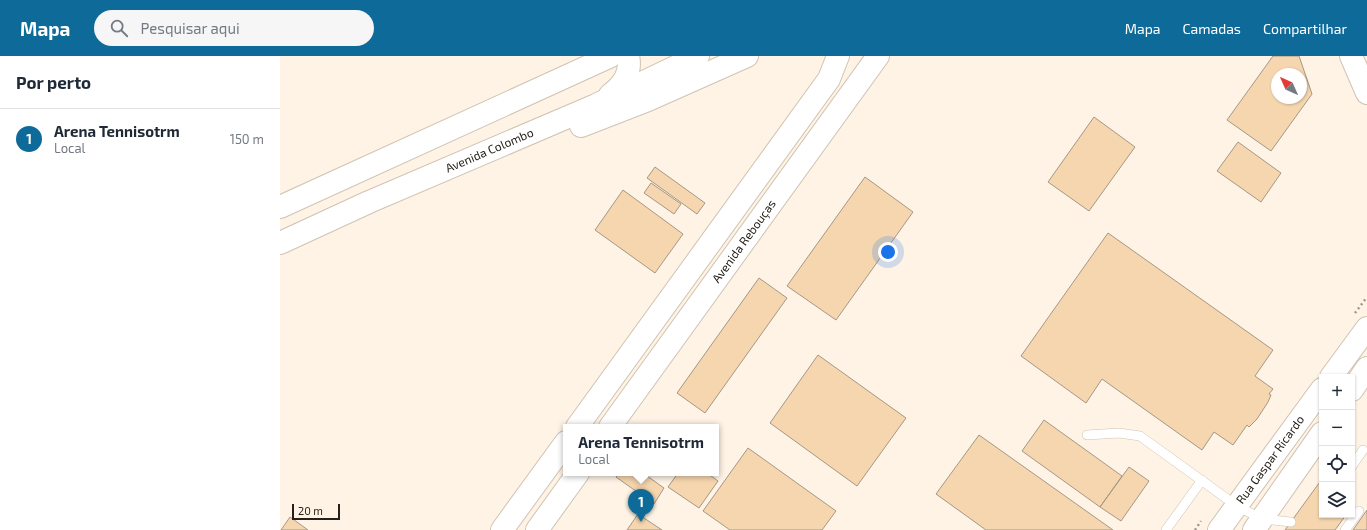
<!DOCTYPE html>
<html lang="pt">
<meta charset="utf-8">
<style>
body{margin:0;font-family:"Exo 2",sans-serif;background:#f6f6f7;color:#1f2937}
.controls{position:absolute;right:12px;bottom:12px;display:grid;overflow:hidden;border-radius:0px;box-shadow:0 1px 3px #0004}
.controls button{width:36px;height:36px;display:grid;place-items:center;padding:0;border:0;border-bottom:1px solid #e0e1e3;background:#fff;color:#1f2937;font:20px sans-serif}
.compass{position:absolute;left:991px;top:12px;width:36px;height:36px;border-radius:50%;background:#fff;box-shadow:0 1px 3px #0004;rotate:315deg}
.scale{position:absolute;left:12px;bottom:10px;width:48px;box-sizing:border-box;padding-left:4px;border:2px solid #25201a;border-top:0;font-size:11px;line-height:14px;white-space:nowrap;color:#25201a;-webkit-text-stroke:3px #fef3e5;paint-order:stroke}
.you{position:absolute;left:608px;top:196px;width:14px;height:14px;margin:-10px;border:3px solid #fff;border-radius:50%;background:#1a73e8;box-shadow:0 0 0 6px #1a73e833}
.badge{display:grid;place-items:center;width:26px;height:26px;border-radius:50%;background:#0e6a99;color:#fff;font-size:13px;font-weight:700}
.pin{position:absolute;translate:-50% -33px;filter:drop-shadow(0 1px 2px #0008)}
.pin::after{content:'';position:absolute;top:21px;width:14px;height:12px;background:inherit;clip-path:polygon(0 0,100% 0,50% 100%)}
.popup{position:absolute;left:283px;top:368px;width:156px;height:52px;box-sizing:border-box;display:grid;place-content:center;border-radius:0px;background:#fff;filter:drop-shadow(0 1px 3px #0005);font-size:13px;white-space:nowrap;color:#747a83}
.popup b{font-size:15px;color:#1f2937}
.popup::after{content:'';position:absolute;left:50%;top:100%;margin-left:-8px;border:8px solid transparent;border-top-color:#fff}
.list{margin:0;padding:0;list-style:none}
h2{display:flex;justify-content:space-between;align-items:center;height:52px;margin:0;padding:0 16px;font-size:17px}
h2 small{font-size:13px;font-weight:400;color:#747a83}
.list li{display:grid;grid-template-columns:26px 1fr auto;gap:12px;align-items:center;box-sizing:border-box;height:60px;padding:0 16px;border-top:1px solid #e0e1e3}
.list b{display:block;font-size:15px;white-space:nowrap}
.list p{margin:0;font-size:13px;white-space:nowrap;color:#747a83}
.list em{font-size:13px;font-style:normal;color:#747a83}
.icon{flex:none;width:22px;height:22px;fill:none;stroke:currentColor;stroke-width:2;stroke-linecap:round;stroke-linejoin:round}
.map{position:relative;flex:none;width:1087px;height:474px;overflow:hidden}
header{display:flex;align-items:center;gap:24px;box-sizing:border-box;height:56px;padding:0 20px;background:#0e6a99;color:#fff}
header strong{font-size:19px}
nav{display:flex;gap:22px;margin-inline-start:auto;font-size:14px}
.search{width:280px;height:36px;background:#f6f6f7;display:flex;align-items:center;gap:10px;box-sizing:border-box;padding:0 14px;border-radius:22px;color:#747a83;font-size:15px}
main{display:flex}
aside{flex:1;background:#fff}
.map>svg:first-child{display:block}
</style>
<header>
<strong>Mapa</strong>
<div class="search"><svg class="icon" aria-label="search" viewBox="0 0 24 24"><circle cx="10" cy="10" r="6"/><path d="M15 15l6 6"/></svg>Pesquisar aqui</div>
<nav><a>Mapa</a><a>Camadas</a><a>Compartilhar</a></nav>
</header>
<main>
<aside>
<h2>Por perto<small></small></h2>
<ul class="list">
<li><span class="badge">1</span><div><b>Arena Tennisotrm</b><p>Local</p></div><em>150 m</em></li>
</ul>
</aside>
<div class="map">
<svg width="1087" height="474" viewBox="0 0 1087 474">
<rect width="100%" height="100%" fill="#fef3e5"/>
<path fill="#f5d6af" stroke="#a59787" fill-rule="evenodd" d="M993,0H1019L1032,38L991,95L947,64ZM997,18H1021V42H997Z
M814,61L855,91L809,155L768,126Z
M958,86L1001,117L981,146L937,115Z
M375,111L425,147L417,158L367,122Z
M585,121L633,156L556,264L507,230Z
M371,127L401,148L394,158L364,137Z
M343,134L403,178L375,217L315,174Z
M828,177L993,294L975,320L993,333L989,338L991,339L988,346L977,363L969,371L967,369L953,389L934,376L922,394L822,323L806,347L741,300Z
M479,222L507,242L425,357L397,337Z
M538,299L626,362L577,430L490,367Z
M764,364L842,420L820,451L742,395Z
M699,379L833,474H706L656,438Z
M468,392L556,455L542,474H450L423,455Z
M849,411L869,425L841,465L820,451Z
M339,417H363L384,432L374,448L336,421Z
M398,417H427L438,425L419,452L388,431Z
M1042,423V459H1066L1055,474H1005Z
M1087,454V474H1073Z
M358,458L382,474H347Z
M10,461L28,474H1Z"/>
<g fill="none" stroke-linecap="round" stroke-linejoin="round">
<g stroke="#d0c3b2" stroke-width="10">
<path id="lane" d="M807,379L839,377L860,380L957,450L982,463L1011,466
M1072,410L1083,394
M886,474L922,424
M1065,474L1079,455"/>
</g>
<g stroke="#d0c3b2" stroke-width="24">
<g id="secondary">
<path d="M1071,0L1087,37"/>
<path d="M1051,321L1087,272"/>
<path d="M1072,334L1087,312"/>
<path d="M297,371L549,23L558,0"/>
<path id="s1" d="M330,371L598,0"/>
<path d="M222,474L286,386"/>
<path d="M257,474L298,417"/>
<path id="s2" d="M939,474L1042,333"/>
<path d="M974,474L1042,377"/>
</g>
</g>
<g stroke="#d0c3b2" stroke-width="24">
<g id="primary">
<path d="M330,39C343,29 352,17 348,0"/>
<path d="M301,70L368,44L467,0"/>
<path d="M0,151L331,0"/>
<path id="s3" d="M0,187L89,146L316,49L418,0"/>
</g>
</g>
<path stroke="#a0978d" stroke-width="2.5" stroke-dasharray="2 3" stroke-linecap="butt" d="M1075,257L1087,241
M915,474L921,465"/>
<use href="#lane" stroke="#fff" stroke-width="9"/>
<use href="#secondary" stroke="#fff" stroke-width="22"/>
<use href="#primary" stroke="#fff" stroke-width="22"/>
</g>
<g text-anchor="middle" stroke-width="3" stroke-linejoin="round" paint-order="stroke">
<g font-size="12" fill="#25201a" stroke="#fef3e5">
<text dy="4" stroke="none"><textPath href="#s3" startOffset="229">Avenida Colombo</textPath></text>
<text dy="4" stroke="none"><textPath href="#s1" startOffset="229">Avenida Rebouças</textPath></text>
<text dy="4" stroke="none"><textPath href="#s2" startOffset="87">Rua Gaspar Ricardo</textPath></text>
</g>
</g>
</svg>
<div class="controls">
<button>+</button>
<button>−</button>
<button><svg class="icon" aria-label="locate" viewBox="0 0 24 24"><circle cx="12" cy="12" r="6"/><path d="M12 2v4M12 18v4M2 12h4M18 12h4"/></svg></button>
<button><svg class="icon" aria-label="layers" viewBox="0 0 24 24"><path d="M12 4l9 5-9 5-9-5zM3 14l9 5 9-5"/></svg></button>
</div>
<svg class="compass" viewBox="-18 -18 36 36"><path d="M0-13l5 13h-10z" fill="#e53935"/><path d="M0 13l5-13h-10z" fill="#747a83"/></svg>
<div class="scale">20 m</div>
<div class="you"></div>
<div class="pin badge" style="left:361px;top:466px">1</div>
<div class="popup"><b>Arena Tennisotrm</b>Local</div>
</div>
</main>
